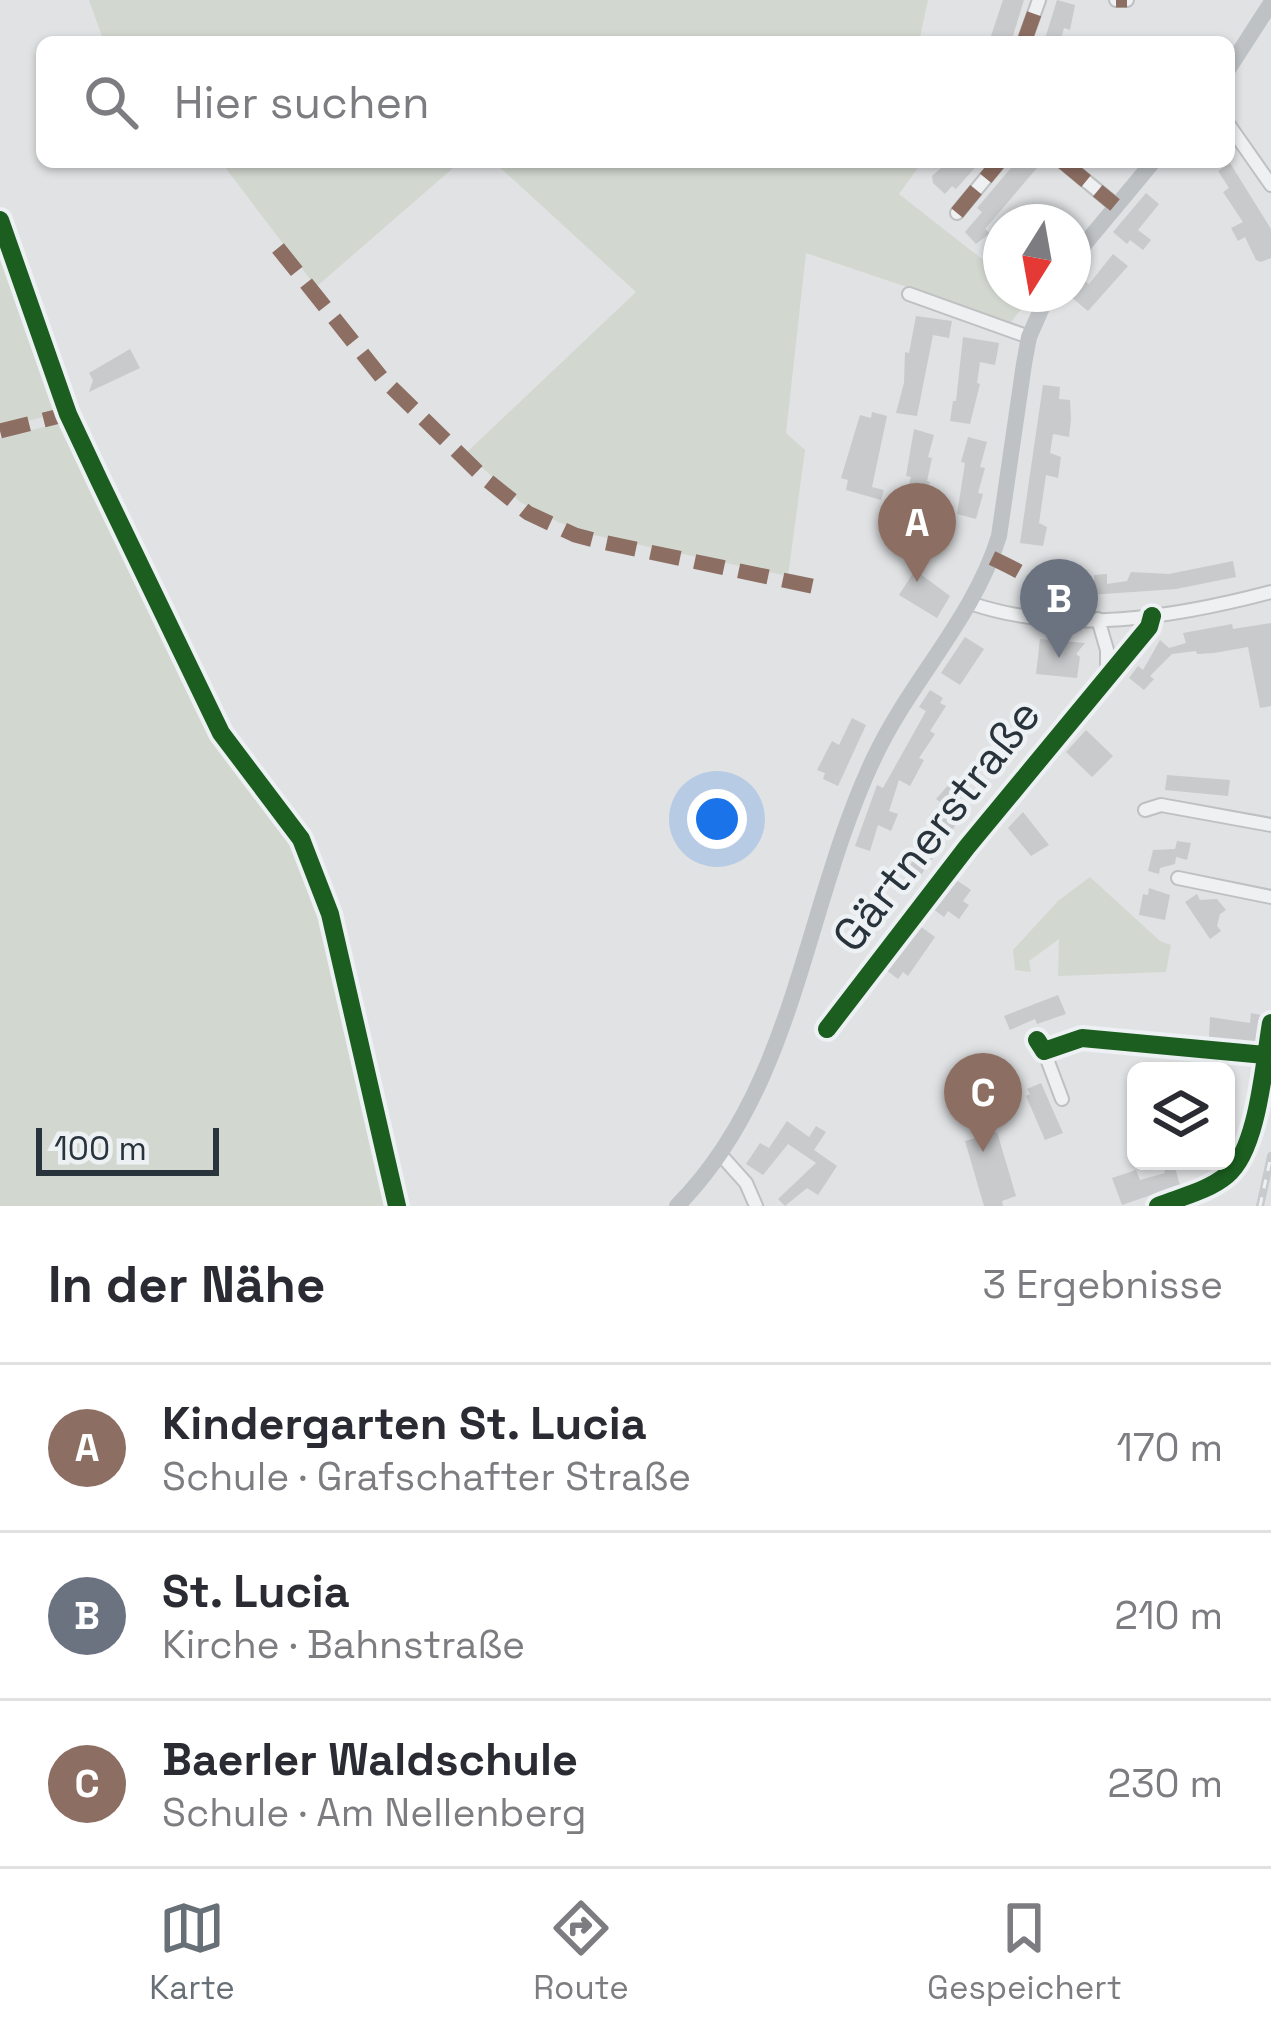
<!DOCTYPE html>
<html lang="de">
<meta charset="utf-8">
<style>
body{margin:0;font-family:"Space Grotesk",sans-serif;background:#f7f7f7;color:#2b2b33}
.controls{position:absolute;right:36px;bottom:36px;display:grid;overflow:hidden;border-radius:18px;box-shadow:0 3px 9px #0004}
.controls button{width:108px;height:108px;display:grid;place-items:center;padding:0;border:0;border-bottom:3px solid #e1e1e2;background:#fff;color:#2b2b33;font:60px sans-serif}
.compass{position:absolute;left:983px;top:204px;width:108px;height:108px;border-radius:50%;background:#fff;box-shadow:0 3px 9px #0004;rotate:191deg}
.scale{position:absolute;left:36px;bottom:30px;width:183px;box-sizing:border-box;padding-left:12px;border:6px solid #28333c;border-top:0;font-size:33px;line-height:42px;white-space:nowrap;color:#28333c;-webkit-text-stroke:9px #edf1f4;paint-order:stroke}
.you{position:absolute;left:717px;top:819px;width:42px;height:42px;margin:-30px;border:9px solid #fff;border-radius:50%;background:#1a73e8;box-shadow:0 0 0 18px #1a73e833}
.badge{display:grid;place-items:center;width:78px;height:78px;border-radius:50%;background:#687077;color:#fff;font-size:39px;font-weight:700}
.pin{position:absolute;translate:-50% -99px;filter:drop-shadow(0 3px 6px #0008)}
.pin::after{content:'';position:absolute;top:63px;width:42px;height:36px;background:inherit;clip-path:polygon(0 0,100% 0,50% 100%)}
.list{margin:0;padding:0;list-style:none}
h2{display:flex;justify-content:space-between;align-items:center;height:156px;margin:0;padding:0 48px;font-size:51px}
h2 small{font-size:39px;font-weight:400;color:#7c7c81}
.list li{display:grid;grid-template-columns:78px 1fr auto;gap:36px;align-items:center;box-sizing:border-box;height:168px;padding:0 48px;border-top:3px solid #e1e1e2}
.list b{display:block;font-size:45px;white-space:nowrap}
.list p{margin:0;font-size:39px;white-space:nowrap;color:#7c7c81}
.list em{font-size:39px;font-style:normal;color:#7c7c81}
.icon{flex:none;width:66px;height:66px;fill:none;stroke:currentColor;stroke-width:2;stroke-linecap:round;stroke-linejoin:round}
.map{position:relative;flex:none;width:1271px;height:1206px;overflow:hidden}
.search{position:absolute;background:#fff;box-shadow:0 3px 9px #0004;left:36px;right:36px;top:36px;height:132px;display:flex;align-items:center;gap:30px;box-sizing:border-box;padding:0 42px;border-radius:18px;color:#7c7c81;font-size:45px}
.sheet{height:660px;background:#fff}
nav{display:flex;justify-content:space-around;align-items:center;box-sizing:border-box;height:168px;border-top:3px solid #e1e1e2;background:#fff;font-size:33px;color:#7c7c81}
nav a{display:grid;justify-items:center;gap:6px}
nav .on{color:#687077}
.map>svg:first-child{display:block}
</style>
<div class="map">
<svg width="1271" height="1206" viewBox="0 0 1271 1206">
<rect width="100%" height="100%" fill="#e0e2e4"/>
<path fill="#d2d8d0" d="M89,0H928L919,42H130L126,37L119,42H104Z
M221,162H460L316,287Z
M494,162H922L899,194L1001,274V294L1031,297L1011,322L806,253L786,433L805,450L788,576L593,535L558,522L520,502L466,453L636,292Z
M0,232L19,278L59,413L0,428Z
M64,422L217,737L297,845L323,913L392,1206H0V438Z
M1090,877L1160,941L1171,945L1166,972L1058,976L1059,939L1029,961L1031,972L1015,970L1013,950L1058,901Z"/>
<path fill="#c8cacc" d="M1003,0H1024L1011,42H989Z
M1057,0L1075,5L1070,30L1064,28L1060,42H1044Z
M948,162H980L956,189L952,186L945,194L933,183L932,176Z
M1016,162H1042L985,229L990,233L976,244L965,232L982,212L977,208Z
M1230,163L1271,229V258L1261,262L1256,260L1245,237L1238,241L1231,228L1243,222L1223,192L1229,188L1218,171Z
M1146,193L1159,204L1138,230L1151,240L1143,250L1130,240L1127,244L1113,232Z
M1113,254L1128,266L1088,311L1071,297L1085,281L1089,284Z
M916,316L952,321L949,338L933,335L917,416L896,413L904,383L905,352L909,353Z
M963,337L999,343L995,365L980,362L977,383L980,384L970,424L950,421L953,401H956Z
M130,349L140,368L89,392L93,380L89,373Z
M1043,385L1060,387L1059,399L1070,400L1071,419L1069,437L1053,434L1050,453L1061,457L1058,478L1046,475L1039,523L1047,527L1043,546L1020,543Z
M872,412L887,416L872,487L884,490L881,500L846,490L848,480L841,478L860,415L871,418Z
M914,429L934,435L928,457L932,458L927,481L930,482L924,505L905,500L911,477L906,476Z
M968,437L987,442L980,467L985,468L978,493L983,494L976,519L957,514L965,463L961,462Z
M1233,561L1236,577L1176,589L1089,595V580H1094V575L1107,574V584L1127,581L1131,572L1169,574Z
M915,570L950,596L937,618L899,595Z
M1271,623V706L1260,708L1248,647L1214,653L1197,654L1196,651L1172,654L1150,676L1154,679L1144,690L1129,678L1138,666L1143,670L1160,640L1169,648L1186,643L1183,633L1232,624L1233,629Z
M965,637L984,649L960,685L941,673Z
M1040,639L1085,643L1076,654L1080,657L1077,678L1036,674Z
M930,690L943,698L940,703L946,706L930,731L935,734L919,758L924,760L910,786L899,780L889,811L898,814L891,831L878,825L870,851L855,846L877,785L883,788L926,711L919,707Z
M852,718L866,725L838,786L823,779L825,773L817,770L832,741L839,745Z
M1086,730L1113,756L1092,777L1066,752Z
M1167,775L1230,780L1228,796L1165,790Z
M950,783L961,792L953,800L966,810L916,882L905,877L926,831L947,807L936,799Z
M1023,812L1049,845L1031,856L1008,828Z
M1177,841L1191,843L1187,860L1176,857L1175,864L1160,868L1159,874L1148,871L1153,850L1175,849Z
M955,879L971,890L963,901L969,905L959,919L948,911L944,917L933,909Z
M1149,888L1170,895L1165,920L1139,915L1143,894L1148,895Z
M1197,894L1200,900L1217,899L1226,910L1220,914L1217,926L1221,931L1210,939L1185,902Z
M920,926L935,937L908,976L903,972L898,979L886,970Z
M1058,995L1066,1014L1037,1024L1035,1019L1010,1030L1004,1016Z
M1251,1013L1261,1015L1257,1042L1209,1038L1210,1017L1250,1023Z
M1041,1083L1063,1133L1045,1140L1026,1096L1030,1094L1027,1089Z
M787,1121L809,1137L816,1126L826,1132L814,1150L837,1166L818,1195L807,1188L785,1206L778,1199L816,1163L788,1144L763,1175L746,1164L760,1143L769,1148Z
M997,1132L1016,1196L1002,1201L1003,1206H984L965,1141Z
M1162,1161H1173L1180,1185L1122,1205L1112,1178L1136,1170L1140,1180L1165,1173Z"/>
<g fill="none" stroke-linecap="round" stroke-linejoin="round">
<g stroke="#bec0c2" stroke-width="16">
<path id="minor" d="M1116,0H1127
M1024,42L1039,0
M1229,125L1271,185
M1063,162L1115,205
M957,213L999,162
M0,220L68,414L99,480L221,733L301,839L330,914L397,1206
M909,294L1029,337
M970,603C1065,636 1176,617 1271,592
M1098,619L1107,650V671
M1145,810L1161,805L1271,825
M1178,878L1271,897
M827,1029L967,847L1149,627L1152,616
M1037,1040L1044,1051L1082,1038L1265,1055
M1044,1051L1062,1099
M720,1154L746,1183L756,1206
M1158,1206C1180,1197 1208,1191 1227,1175C1258,1150 1264,1063 1271,1023"/>
</g>
<use href="#minor" stroke="#eff0f1" stroke-width="12"/>
<path stroke="#bec2c4" stroke-width="16" d="M1229,68L1271,3
M1073,258L1153,162
M677,1206C796,1086 804,905 874,758C910,681 974,618 999,536L1024,364L1029,337L1048,294"/>
<g stroke="#c8cacc" stroke-width="8">
<path id="rail" d="M1260,1206L1271,1156"/>
</g>
<use href="#rail" stroke="#edf1f4" stroke-width="3" stroke-dasharray="9" stroke-linecap="butt"/>
<path stroke="#8d6e63" stroke-width="15" stroke-dasharray="30 15" stroke-linecap="butt" d="M1116,0H1127
M1024,42L1039,0
M1063,162L1115,205
M957,213L999,162
M278,248L382,378L482,476L528,513L575,535L602,542L816,587
M0,431L68,414
M992,558C1028,575 1046,585 1067,619"/>
<g stroke="#edf1f4" stroke-width="26">
<path id="cycleway" d="M0,220L68,414L99,480L221,733L301,839L330,914L397,1206
M827,1029L967,847L1149,627L1152,616
M1037,1040L1044,1051L1082,1038L1265,1055
M1158,1206C1180,1197 1208,1191 1227,1175C1258,1150 1264,1063 1271,1023"/>
</g>
<use href="#cycleway" stroke="#1b5e20" stroke-width="18"/>
</g>
<g text-anchor="middle" stroke-width="9" stroke-linejoin="round" paint-order="stroke">
<g font-size="45" fill="#28333c" stroke="#edf1f4">
<text transform="translate(936 825) rotate(-52)" y="16">Gärtnerstraße</text>
</g>
</g>
</svg>
<div class="controls">
<button><svg class="icon" aria-label="layers" viewBox="0 0 24 24"><path d="M12 4l9 5-9 5-9-5zM3 14l9 5 9-5"/></svg></button>
</div>
<svg class="compass" viewBox="-18 -18 36 36"><path d="M0-13l5 13h-10z" fill="#e53935"/><path d="M0 13l5-13h-10z" fill="#7c7c81"/></svg>
<div class="scale">100 m</div>
<div class="you"></div>
<div class="pin badge" style="left:917px;top:582px;background:#8d6e63">A</div>
<div class="pin badge" style="left:1059px;top:658px;background:#6b7280">B</div>
<div class="pin badge" style="left:983px;top:1152px;background:#8d6e63">C</div>
<div class="search"><svg class="icon" aria-label="search" viewBox="0 0 24 24"><circle cx="10" cy="10" r="6"/><path d="M15 15l6 6"/></svg>Hier suchen</div>
</div>
<section class="sheet">
<h2>In der Nähe<small>3 Ergebnisse</small></h2>
<ul class="list">
<li><span class="badge" style="background:#8d6e63">A</span><div><b>Kindergarten St. Lucia</b><p>Schule · Grafschafter Straße</p></div><em>170 m</em></li>
<li><span class="badge" style="background:#6b7280">B</span><div><b>St. Lucia</b><p>Kirche · Bahnstraße</p></div><em>210 m</em></li>
<li><span class="badge" style="background:#8d6e63">C</span><div><b>Baerler Waldschule</b><p>Schule · Am Nellenberg</p></div><em>230 m</em></li>
</ul>
</section>
<nav>
<a class="on"><svg class="icon" aria-label="map" viewBox="0 0 24 24"><path d="M3 6l6-2 6 2 6-2v14l-6 2-6-2-6 2zM9 4v14M15 6v14"/></svg>Karte</a>
<a><svg class="icon" aria-label="directions" viewBox="0 0 24 24"><path d="M12 3l9 9-9 9-9-9zM9 14v-3h6M13 9l2 2-2 2"/></svg>Route</a>
<a><svg class="icon" aria-label="saved" viewBox="0 0 24 24"><path d="M7 4h10v16l-5-4-5 4z"/></svg>Gespeichert</a>
</nav>
